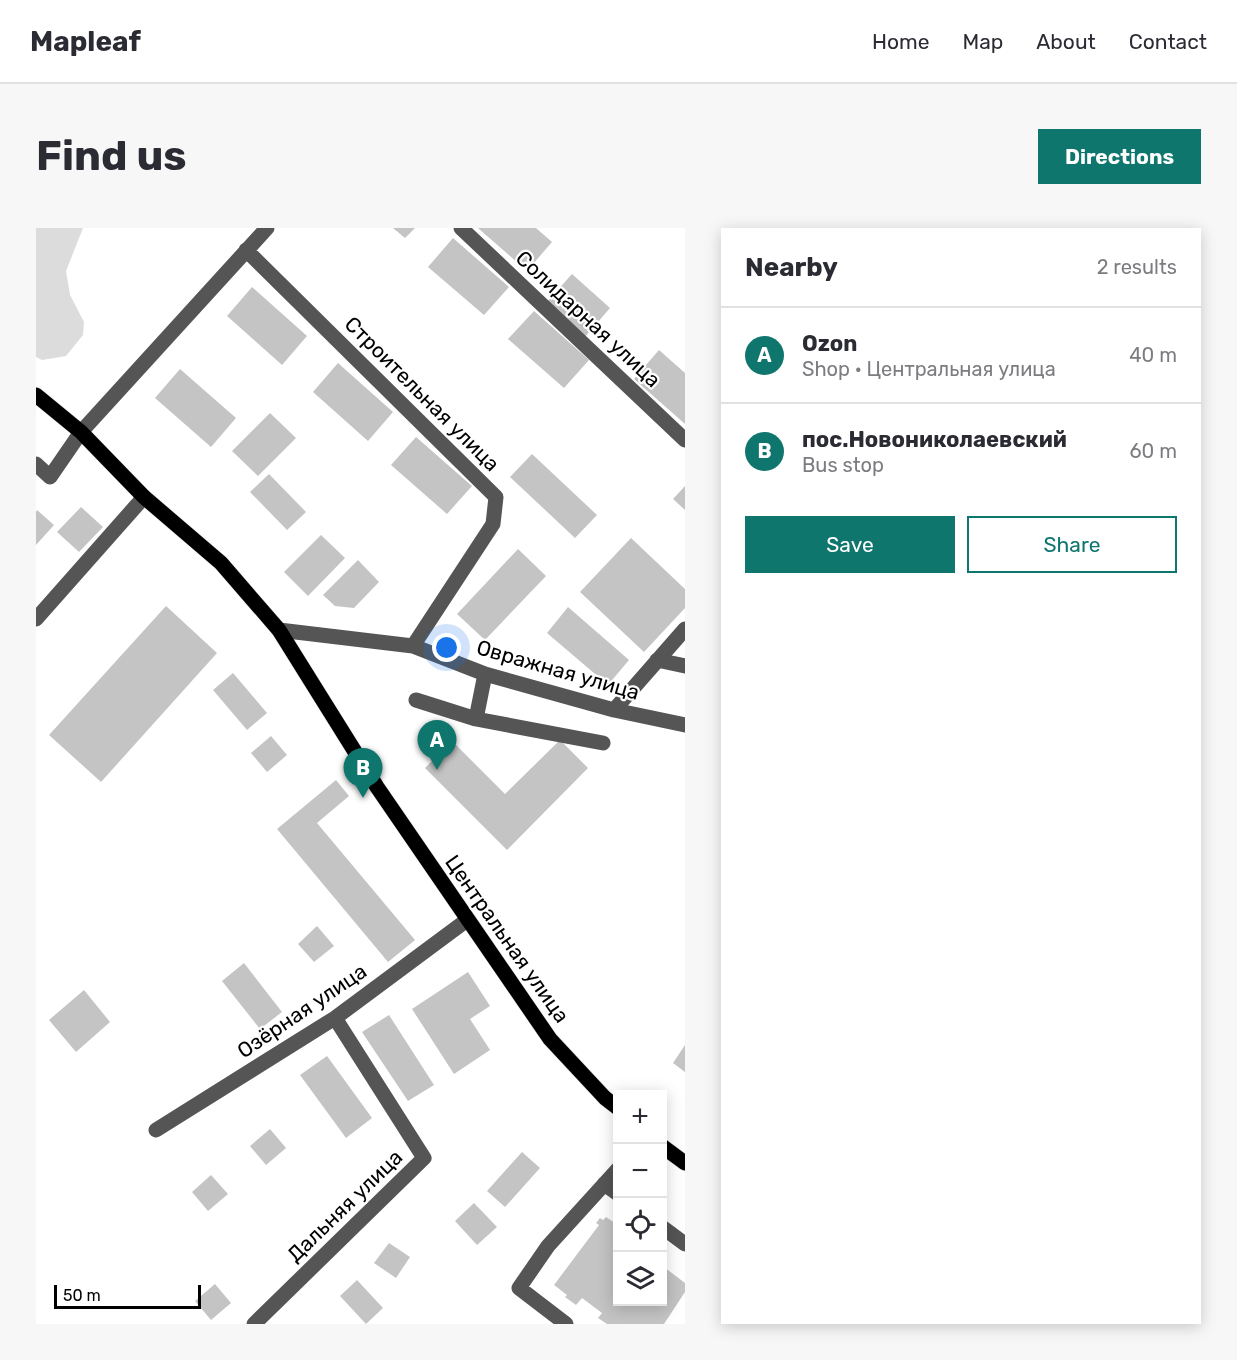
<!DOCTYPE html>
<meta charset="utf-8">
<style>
body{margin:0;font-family:Rubik,sans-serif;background:#f7f7f7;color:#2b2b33}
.controls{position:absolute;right:18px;bottom:18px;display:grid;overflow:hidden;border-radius:0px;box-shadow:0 3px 15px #0003}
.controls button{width:54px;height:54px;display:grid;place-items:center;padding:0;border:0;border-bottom:2px solid #e1e1e2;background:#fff;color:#2b2b33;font:30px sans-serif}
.scale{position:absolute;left:18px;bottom:15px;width:147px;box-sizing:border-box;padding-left:6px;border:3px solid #000;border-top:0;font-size:16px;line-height:21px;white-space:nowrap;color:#000;-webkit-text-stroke:4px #fff;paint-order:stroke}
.you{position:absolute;left:411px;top:420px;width:21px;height:21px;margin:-15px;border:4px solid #fff;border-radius:50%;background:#1a73e8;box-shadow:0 0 0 9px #1a73e833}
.badge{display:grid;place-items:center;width:39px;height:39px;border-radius:50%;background:#0f766e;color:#fff;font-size:20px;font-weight:700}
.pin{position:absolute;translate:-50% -50px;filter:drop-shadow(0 2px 3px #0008)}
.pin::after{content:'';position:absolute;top:32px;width:21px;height:18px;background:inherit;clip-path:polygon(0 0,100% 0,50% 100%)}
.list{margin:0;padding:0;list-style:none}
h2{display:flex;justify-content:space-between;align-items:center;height:78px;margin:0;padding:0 24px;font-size:26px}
h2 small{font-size:20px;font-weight:400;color:#7c7c81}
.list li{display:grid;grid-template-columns:39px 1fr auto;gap:18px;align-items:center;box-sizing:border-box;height:96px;padding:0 24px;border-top:2px solid #e1e1e2}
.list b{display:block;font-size:22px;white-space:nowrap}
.list p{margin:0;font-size:20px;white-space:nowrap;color:#7c7c81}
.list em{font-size:20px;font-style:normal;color:#7c7c81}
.actions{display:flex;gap:12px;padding:18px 24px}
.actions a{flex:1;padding:14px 0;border:2px solid #0f766e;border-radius:0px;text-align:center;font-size:21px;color:#0f766e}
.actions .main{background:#0f766e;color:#fff}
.icon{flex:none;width:33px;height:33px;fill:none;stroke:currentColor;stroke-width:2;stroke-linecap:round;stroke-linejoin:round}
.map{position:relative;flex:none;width:649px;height:1096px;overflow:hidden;border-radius:0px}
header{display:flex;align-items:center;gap:36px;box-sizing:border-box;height:84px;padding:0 30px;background:#fff;border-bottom:2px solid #e1e1e2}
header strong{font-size:28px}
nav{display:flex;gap:33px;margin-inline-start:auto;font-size:21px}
.intro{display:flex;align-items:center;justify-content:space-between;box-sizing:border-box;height:144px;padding:0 36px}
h1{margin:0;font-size:42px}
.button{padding:15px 27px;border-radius:0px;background:#0f766e;color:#fff;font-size:21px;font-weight:700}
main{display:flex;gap:36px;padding:0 36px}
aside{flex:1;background:#fff;border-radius:0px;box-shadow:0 3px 15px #0003}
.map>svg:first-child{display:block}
</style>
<header>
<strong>Mapleaf</strong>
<nav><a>Home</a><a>Map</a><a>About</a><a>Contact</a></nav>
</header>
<div class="intro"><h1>Find us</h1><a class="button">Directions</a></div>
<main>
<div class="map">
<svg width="649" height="1096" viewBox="0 0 649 1096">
<rect width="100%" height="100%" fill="#fff"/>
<path fill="#dcdcdc" d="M0,0H47L30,43L34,67L48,94L47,107L30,128L6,132L0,129Z"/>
<path fill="#c4c4c4" d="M357,0H379L369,10Z
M442,0H500L516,14L491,43Z
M417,10L473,59L448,87L392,39Z
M536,46L574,80L549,109L510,75Z
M216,59L271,108L246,137L191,88Z
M498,83L553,132L528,160L472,111Z
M623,122L649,145V196L598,151Z
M302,135L357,184L332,213L277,164Z
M144,141L200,190L175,219L119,170Z
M234,185L260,210L222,248L196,223Z
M380,209L436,258L411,286L355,237Z
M496,226L561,287L539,310L474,249Z
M233,246L270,284L251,302L214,264Z
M649,258V282L637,271Z
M45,279L67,299L43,324L21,304Z
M1,282L18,297L0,317V284Z
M285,307L309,330L272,368L248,344Z
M595,310L649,361V380L608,424L544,364Z
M482,321L510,348L449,412L421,386Z
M322,332L343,354L318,380L299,378L287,367Z
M130,378L181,425L65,554L13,507Z
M532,379L593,432L572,457L511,405Z
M197,445L231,485L211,502L177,462Z
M235,508L251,527L231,544L215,525Z
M524,512L552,540L471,622L389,540L416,513L469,566Z
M300,552L313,568L281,595L379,712L352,734L241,601Z
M281,698L298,718L278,734L262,716Z
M208,735L246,784L224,801L186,753Z
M432,744L454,778L434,791L454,822L418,846L376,781Z
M48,762L74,794L40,824L13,792Z
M353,787L398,857L372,873L326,804Z
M649,817V844L637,835Z
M291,828L336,890L310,910L264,847Z
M234,901L250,920L230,937L214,918Z
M486,924L504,940L469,979L451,963Z
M175,947L192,966L172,983L156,964Z
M438,975L461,999L441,1017L419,993Z
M570,989L582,997V1074H626V1032L631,1035L628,1039L649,1055V1064L628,1096H571L562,1090L566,1085L546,1070L540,1077L529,1069L531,1067L518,1057L563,997L560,995L564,990L567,992Z
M353,1015L374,1029L360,1050L338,1035Z
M321,1052L347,1080L330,1096L304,1068Z
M179,1056L195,1075L175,1092L159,1073Z"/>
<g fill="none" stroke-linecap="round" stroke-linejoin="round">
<g stroke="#dbdbdb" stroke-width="16">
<path id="major" d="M0,167L45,204L108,269L185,335L243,402L341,559L514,811L569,870L582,880
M626,918L649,935"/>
</g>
<path stroke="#555" stroke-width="15" d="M425,0L649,212
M210,22L460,269L457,296L377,418
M0,236L14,249L45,204L231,0
M0,391L108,269
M243,402L377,418L449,446L578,482L649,497
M621,432L649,438
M380,472L440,491L567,515
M578,482L649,401
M440,491L449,446
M120,902L299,790L431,692
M568,956L582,966
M626,999L649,1016
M218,1096L388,930L299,790
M530,1096L483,1060L512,1018L582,941"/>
<use href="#major" stroke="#000" stroke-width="15"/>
</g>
<g text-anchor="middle" stroke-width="4.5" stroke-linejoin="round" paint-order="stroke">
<g font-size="21" fill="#000" stroke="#fff">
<text transform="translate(552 91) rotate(43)" y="7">Солидарная улица</text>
<text transform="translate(386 166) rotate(45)" y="7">Строительная улица</text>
<text transform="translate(522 442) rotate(16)" y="7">Овражная улица</text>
<text transform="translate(471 711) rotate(55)" y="7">Центральная улица</text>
<text transform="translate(266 783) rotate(-34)" y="7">Озёрная улица</text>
<text transform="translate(309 978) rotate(-44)" y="7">Дальняя улица</text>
</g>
</g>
</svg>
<div class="controls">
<button>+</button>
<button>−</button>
<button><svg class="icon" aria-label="locate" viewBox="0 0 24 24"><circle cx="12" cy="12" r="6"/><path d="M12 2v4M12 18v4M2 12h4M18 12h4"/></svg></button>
<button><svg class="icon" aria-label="layers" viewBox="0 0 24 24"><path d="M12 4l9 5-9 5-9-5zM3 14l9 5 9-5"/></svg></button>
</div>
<div class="scale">50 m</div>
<div class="you"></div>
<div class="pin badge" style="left:401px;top:542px">A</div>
<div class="pin badge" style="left:327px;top:570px">B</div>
</div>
<aside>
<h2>Nearby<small>2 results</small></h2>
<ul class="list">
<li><span class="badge">A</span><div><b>Ozon</b><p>Shop · Центральная улица</p></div><em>40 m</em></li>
<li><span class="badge">B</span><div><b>пос.Новониколаевский</b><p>Bus stop</p></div><em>60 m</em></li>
</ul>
<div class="actions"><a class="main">Save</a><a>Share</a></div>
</aside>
</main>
